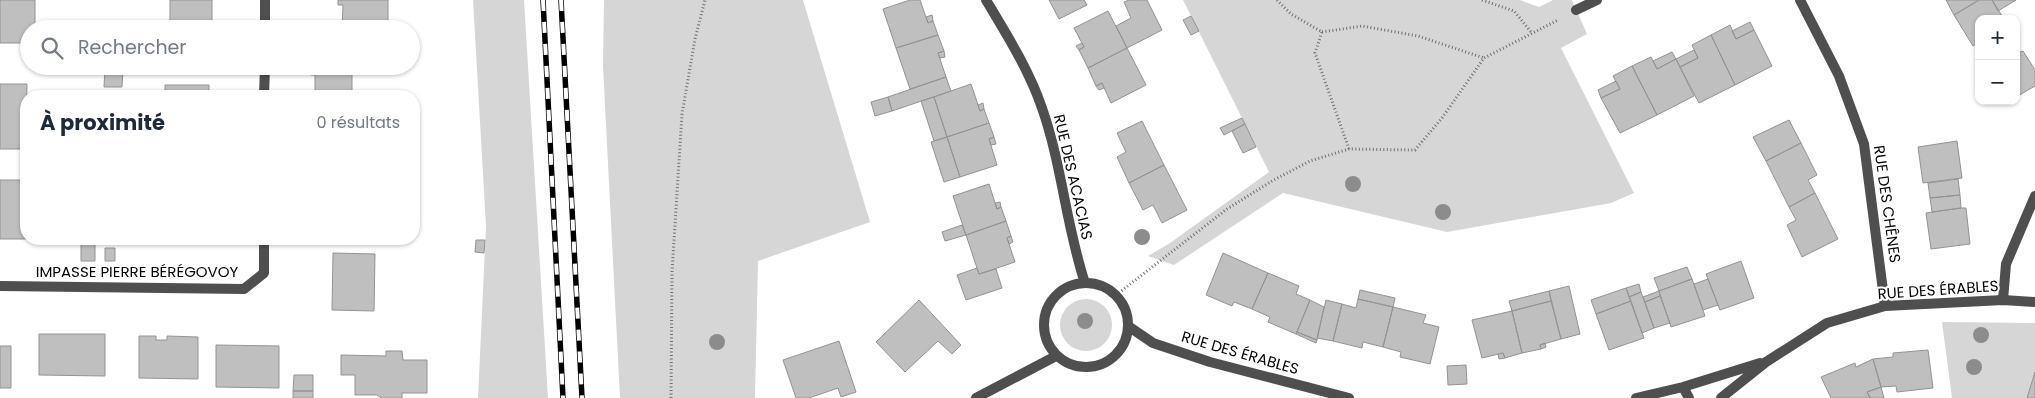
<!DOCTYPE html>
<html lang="fr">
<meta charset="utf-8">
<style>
body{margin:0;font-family:Poppins,sans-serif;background:#f2f2f3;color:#1f2937}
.controls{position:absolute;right:15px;top:15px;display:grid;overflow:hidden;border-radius:10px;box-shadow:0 1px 4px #0004}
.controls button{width:45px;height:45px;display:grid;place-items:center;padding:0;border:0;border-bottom:1px solid #e0e1e3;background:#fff;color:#1f2937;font:25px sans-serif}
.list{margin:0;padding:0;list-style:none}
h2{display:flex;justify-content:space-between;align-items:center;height:65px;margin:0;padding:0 20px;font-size:21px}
h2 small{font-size:16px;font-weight:400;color:#747a83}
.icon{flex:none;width:28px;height:28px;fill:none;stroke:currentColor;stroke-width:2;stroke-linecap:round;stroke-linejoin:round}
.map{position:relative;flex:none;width:2035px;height:398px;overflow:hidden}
.search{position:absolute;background:#fff;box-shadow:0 1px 4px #0004;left:20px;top:20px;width:400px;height:55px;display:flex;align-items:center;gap:12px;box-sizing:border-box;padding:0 18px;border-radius:28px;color:#747a83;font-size:19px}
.panel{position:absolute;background:#fff;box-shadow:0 1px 4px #0004;left:20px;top:90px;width:400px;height:155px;border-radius:20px}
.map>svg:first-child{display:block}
</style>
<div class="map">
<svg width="2035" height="398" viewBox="0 0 2035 398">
<rect width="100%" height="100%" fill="#fff"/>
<path fill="#d6d6d6" d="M473,0H524L548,398H478L486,226Z
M604,0H803L870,222L758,261L755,398H620L603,66Z
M1183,0H1520L1539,7L1553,0H1572L1587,34L1561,48L1634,193L1611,203L1447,232L1283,193L1174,265L1148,256L1170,243L1269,172Z
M1060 325a26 26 0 1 1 52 0a26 26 0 1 1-52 0Z
M1942,322L2035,323V398H1952Z"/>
<path fill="#bfbfbf" stroke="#939393" d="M0,0H35V29H29V43H0Z
M170,0H212V29H170Z
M338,0H388V29H342L343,5H338Z
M910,0H920L928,23L933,21L938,35L896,48L883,9Z
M1049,0H1084L1087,5L1059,19Z
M1129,0H1147L1162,30L1127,48L1116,26L1131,18L1124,2Z
M1946,0H1979L1954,15Z
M1979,0H1992L2004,19H1979V42L1973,46L1954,15Z
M1992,0H2016L1998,11Z
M1108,11L1127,48L1088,68L1079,50L1084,47L1074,28Z
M932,15L933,21L928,23L926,17Z
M1191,16L1199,31L1191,35L1183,20Z
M1750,22L1754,30L1736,39L1732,31Z
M1730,25L1736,39L1754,30L1772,66L1735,85L1711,35Z
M938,35L944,51L938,53L946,77L910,89L896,48Z
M1711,35L1735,85L1699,103L1680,67L1698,58L1692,45Z
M1082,43L1084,47L1079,50L1076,46Z
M1127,48L1146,85L1111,103L1102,83L1096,86L1088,68Z
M1694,50L1698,58L1680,67L1676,59Z
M944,51L945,57L940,58L938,53Z
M2023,51L2035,70V86L2016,97V54Z
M1672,52L1676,59L1657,69L1653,61Z
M1651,57L1657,69L1676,59L1694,96L1657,115L1632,66Z
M311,66H352V96H315V75H311Z
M1632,66L1657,115L1620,133L1601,98L1620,89L1613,76Z
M105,68L123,69L122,87H104Z
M946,77L951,91L892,111L888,97Z
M1616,81L1620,89L1601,98L1598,90Z
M1102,83L1104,88L1099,90L1096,86Z
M0,84H27L26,149H0Z
M971,84L980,111L984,109L989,123L947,137L934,97Z
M165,85H209V96H165Z
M888,97L892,111L875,116L871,102Z
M934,97L947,137L934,141L921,101Z
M983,103L984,109L980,111L978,105Z
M1242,118L1245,124L1224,135L1220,128Z
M1789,120L1801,143L1766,161L1753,137Z
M1142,121L1164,165L1129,183L1117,157L1126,152L1117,133Z
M989,123L994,137L989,139L997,165L960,177L947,137Z
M1245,124L1256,147L1243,153L1232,131Z
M947,137L960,177L944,182L931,142Z
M994,137L996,144L991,145L989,139Z
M1957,141L1962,178L1923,183L1918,147Z
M1801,143L1817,175L1808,180L1815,193L1789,207L1766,161Z
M1164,165L1187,210L1162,223L1153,205L1143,210L1129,183Z
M1958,179L1960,195L1930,198L1928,183Z
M0,180H26V239H30H0Z
M989,184L997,209L1001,207L1006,221L966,235L953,196Z
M1815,193L1838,239L1802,257L1787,225L1796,220L1789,207Z
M1960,195L1961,208L1932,212L1930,198Z
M1000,202L1001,207L997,209L995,203Z
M1961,208H1966L1970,244L1931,249L1926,213Z
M1006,221L1011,236L1007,238L1015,262L979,274L966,235Z
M962,225L966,235L945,241L942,232Z
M1011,236L1013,242L1009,244L1007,238Z
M174,239H214V243H174Z
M476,240H485L484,253L475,252Z
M81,241H95V261H81Z
M105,248H115V261H105Z
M333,253L375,254L374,311L332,310Z
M1223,253L1268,273L1252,309L1234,302L1232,306L1206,295Z
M1741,261L1754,298L1720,310L1706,274Z
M1687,267L1692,279L1659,291L1654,278Z
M977,268L979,274L996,269L1002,288L966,300L957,275Z
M1268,273L1299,286L1296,294L1310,300L1296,334L1268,322L1270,317L1252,309Z
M1692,279L1705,316L1671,327L1659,291Z
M1708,279L1718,305L1703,310L1694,284Z
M1639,284L1641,292L1629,297L1626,288Z
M1569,286L1580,334L1561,339L1549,291Z
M1626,288L1631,301L1596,314L1591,300Z
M1360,290L1395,298L1393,307L1358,299Z
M1549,291L1551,301L1512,311L1509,301Z
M1659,291L1660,296L1645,302L1643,297Z
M1641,292L1654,328L1642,333L1629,297Z
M1660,296L1670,323L1654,328L1645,302Z
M1358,299L1393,307L1383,347L1363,342L1362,348L1333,341L1342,304L1356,308Z
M919,300L961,345L952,354L938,341L905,372L876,342Z
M1310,300L1324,307L1317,340L1297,332Z
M1326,300L1342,304L1333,341L1317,338Z
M1551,301L1561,339L1540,345L1541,349L1522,353L1512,311Z
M1631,301L1644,338L1609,350L1596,314Z
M1393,307L1426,315L1423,323L1439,327L1430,364L1400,357L1401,352L1383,347Z
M1512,311L1522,353L1505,358L1503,353L1482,358L1472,320Z
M1297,332L1317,340L1316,343L1296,334Z
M39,334H105V376L39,375Z
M139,336H156V340H167V336L198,337V379L139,378Z
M839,341L856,392L841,397L838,388L809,398H796L783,360Z
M1545,343L1546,347L1541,349L1540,345Z
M216,345L279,346V388L216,387Z
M0,346H11V388H0Z
M1928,350L1933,388L1897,392L1896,386L1881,387L1873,359L1893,357V353Z
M386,351H402L403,360H427V393H402V398H381L377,395H355V375H341V355L386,356Z
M1503,353L1505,358L1499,359L1498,354Z
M1873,359L1881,387L1867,392L1870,398H1831L1821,377L1855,363L1856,367Z
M1466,365L1467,384L1448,385L1447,366Z
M2035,372V398H2027Z
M294,375H313V391H293Z
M1881,387L1884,398H1870L1867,392Z
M293,391H313V398H293Z"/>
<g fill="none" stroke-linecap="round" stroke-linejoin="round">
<path stroke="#717171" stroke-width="3" stroke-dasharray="1 2.5" stroke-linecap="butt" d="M1277,0L1291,14L1322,32L1315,53L1349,149
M1482,0L1514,11L1532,33
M1322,32L1362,26L1418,36L1484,58
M1116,295L1227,209L1272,181L1310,161L1349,149L1415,150L1442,118L1484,58L1558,20
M671,398L672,272L682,114L695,39L705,0"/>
<path stroke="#4f4f4f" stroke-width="10" d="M1576,10L1597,0
M2003,300L2006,264L2035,196"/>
<path stroke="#4f4f4f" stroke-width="10" d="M986,0C1007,35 1029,70 1042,108C1062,165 1066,226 1085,283
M1800,0L1839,76L1864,144L1885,306
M265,29V0
M264,96L265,66
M1044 325a42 42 0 1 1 84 0a42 42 0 1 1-84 0Z
M0,286L244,289L264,273V239
M1128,326L1153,343L1210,362L1349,398
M1683,387L1689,398
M976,398L1056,356
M1636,398L1683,387L1760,363
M1721,398L1766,362L1827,323L1885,306L2003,300L2035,302"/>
<g stroke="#000" stroke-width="5.5">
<path id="rail" d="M543,0L563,398
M561,0L582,398"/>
</g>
<use href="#rail" stroke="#fff" stroke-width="4" stroke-dasharray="11" stroke-linecap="butt"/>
</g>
<g fill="#8c8c8c">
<circle cx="1353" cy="184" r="8"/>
<circle cx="1443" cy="212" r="8"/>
<circle cx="1142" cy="237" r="8"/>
<circle cx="1085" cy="321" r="8"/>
<circle cx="1981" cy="335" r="8"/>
<circle cx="717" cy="342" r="8"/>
<circle cx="1974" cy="367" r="8"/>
</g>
<g text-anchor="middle" stroke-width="4" stroke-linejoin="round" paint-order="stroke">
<g font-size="15" fill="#000" stroke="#fff">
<text transform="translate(1073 177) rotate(77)" y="5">RUE DES ACACIAS</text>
<text transform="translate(1887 204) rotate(82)" y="5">RUE DES CHÊNES</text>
<text x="137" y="277">IMPASSE PIERRE BÉRÉGOVOY</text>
<text transform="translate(1938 290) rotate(-4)" y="5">RUE DES ÉRABLES</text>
<text transform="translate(1240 353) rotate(16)" y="5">RUE DES ÉRABLES</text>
</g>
</g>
</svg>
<div class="controls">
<button>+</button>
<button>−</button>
</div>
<div class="search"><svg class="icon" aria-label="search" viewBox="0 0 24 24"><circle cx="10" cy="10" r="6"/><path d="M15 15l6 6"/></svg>Rechercher</div>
<section class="panel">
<h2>À proximité<small>0 résultats</small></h2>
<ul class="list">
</ul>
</section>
</div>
